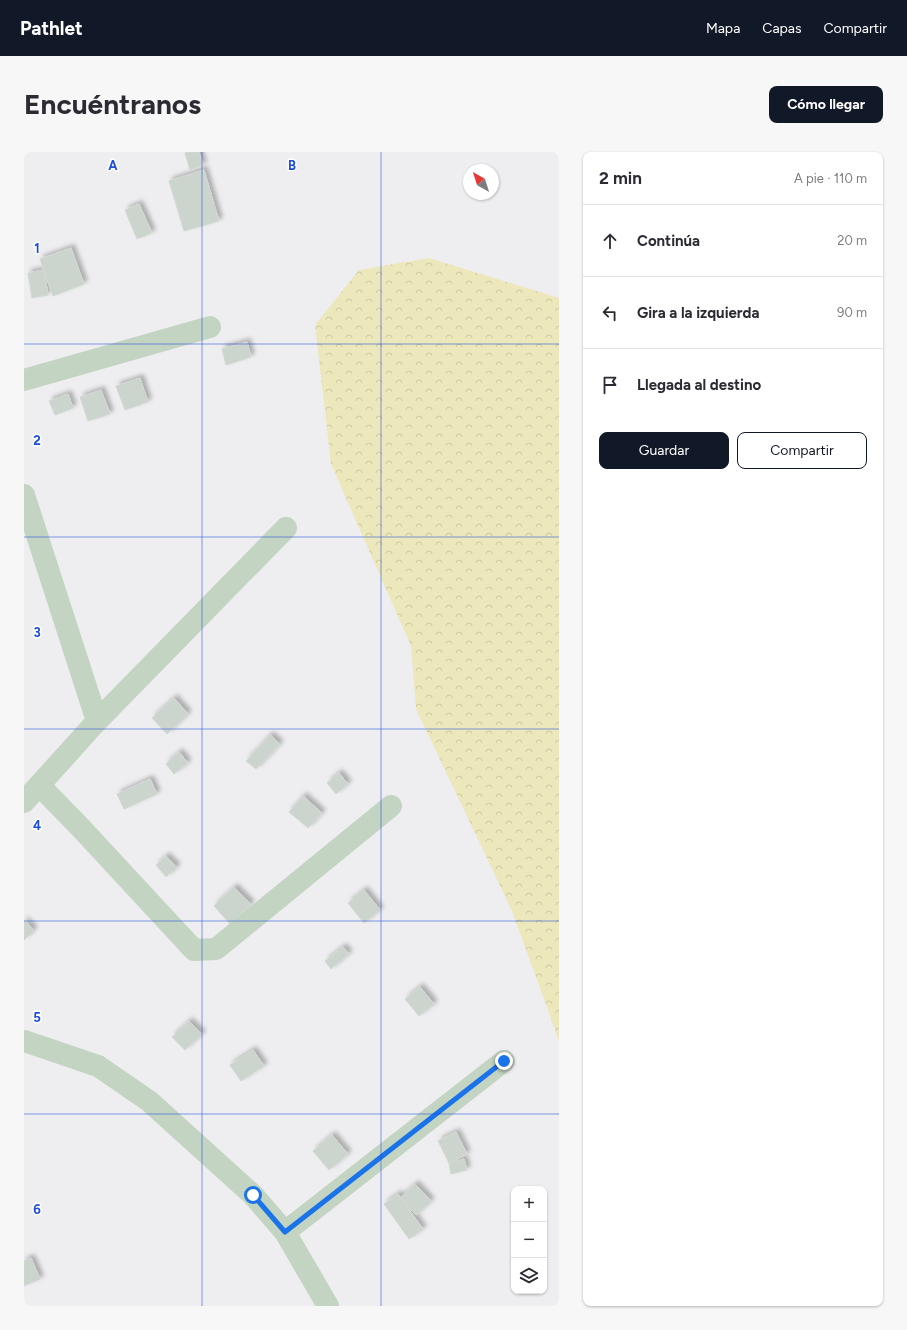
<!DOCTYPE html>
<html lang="es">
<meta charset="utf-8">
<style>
body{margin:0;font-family:Figtree,sans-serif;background:#f7f7f7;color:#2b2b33}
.controls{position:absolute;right:12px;bottom:12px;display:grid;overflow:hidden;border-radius:8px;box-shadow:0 1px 3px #0004}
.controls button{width:36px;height:36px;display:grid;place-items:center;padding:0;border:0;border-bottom:1px solid #e1e1e2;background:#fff;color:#2b2b33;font:20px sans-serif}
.compass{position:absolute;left:439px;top:12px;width:36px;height:36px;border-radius:50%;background:#fff;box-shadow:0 1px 3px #0004;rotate:321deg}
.stop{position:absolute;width:12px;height:12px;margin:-9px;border:3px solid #1a73e8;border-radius:50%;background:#fff}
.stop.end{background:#1a73e8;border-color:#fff;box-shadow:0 1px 4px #0008}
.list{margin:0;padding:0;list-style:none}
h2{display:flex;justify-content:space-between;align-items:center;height:52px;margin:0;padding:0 16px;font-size:17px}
h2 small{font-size:13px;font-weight:400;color:#7c7c81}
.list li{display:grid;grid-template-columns:26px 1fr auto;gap:12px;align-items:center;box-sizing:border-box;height:72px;padding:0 16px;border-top:1px solid #e1e1e2}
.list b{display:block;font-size:15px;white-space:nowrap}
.list em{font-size:13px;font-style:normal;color:#7c7c81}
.actions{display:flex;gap:8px;padding:12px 16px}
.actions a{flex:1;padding:9px 0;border:1px solid #111827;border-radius:8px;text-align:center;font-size:14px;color:#111827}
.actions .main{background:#111827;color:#fff}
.icon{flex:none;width:22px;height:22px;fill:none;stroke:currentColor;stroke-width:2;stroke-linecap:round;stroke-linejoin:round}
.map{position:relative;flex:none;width:535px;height:1154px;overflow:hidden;border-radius:8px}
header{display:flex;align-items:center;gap:24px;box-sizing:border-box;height:56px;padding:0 20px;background:#111827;color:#fff}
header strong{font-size:19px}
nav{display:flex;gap:22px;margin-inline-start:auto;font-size:14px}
.intro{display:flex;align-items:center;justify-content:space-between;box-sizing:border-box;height:96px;padding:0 24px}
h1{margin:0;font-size:28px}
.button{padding:10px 18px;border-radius:8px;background:#111827;color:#fff;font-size:14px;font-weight:700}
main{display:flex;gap:24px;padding:0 24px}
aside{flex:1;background:#fff;border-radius:8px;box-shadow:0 1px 3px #0004}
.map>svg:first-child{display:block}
</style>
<header>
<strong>Pathlet</strong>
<nav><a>Mapa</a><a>Capas</a><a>Compartir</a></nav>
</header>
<div class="intro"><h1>Encuéntranos</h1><a class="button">Cómo llegar</a></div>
<main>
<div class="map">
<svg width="535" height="1154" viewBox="0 0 535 1154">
<defs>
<pattern id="forest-crowns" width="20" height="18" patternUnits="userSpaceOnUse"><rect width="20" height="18" fill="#ede8bb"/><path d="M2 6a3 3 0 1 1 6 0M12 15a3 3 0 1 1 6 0" fill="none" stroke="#cdc9a2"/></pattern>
<filter id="shadow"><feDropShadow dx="3.5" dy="-3.5" stdDeviation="2" flood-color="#0004"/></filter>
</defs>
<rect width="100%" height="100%" fill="#eeedef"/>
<path fill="url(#forest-crowns)" d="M405,106L535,146V889L488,759L392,557L387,494L307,312L291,173L335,118Z"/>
<path fill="#ccd5cd" stroke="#d1d8d3" filter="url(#shadow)" d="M165,0H175L179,13L166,18L161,1Z
M180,18L195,69L160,79L145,29Z
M115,52L128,81L113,87L101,58Z
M47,96L60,132L29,144L16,107Z
M20,118L24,143L8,146L4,121Z
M223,190L227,205L202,213L198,197Z
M116,226L124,250L101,258L92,234Z
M77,238L86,262L64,269L56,245Z
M44,242L49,256L31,263L25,249Z
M150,546L164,562L143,582L128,566Z
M246,583L256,592L232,617L222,609Z
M155,600L164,611L150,622L142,612Z
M315,621L324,632L312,642L303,631Z
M126,627L133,642L100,657L93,642Z
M279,644L298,661L284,676L265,660Z
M142,704L153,715L142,725L132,713Z
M210,735L227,752L206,772L190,754Z
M340,738L356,758L340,771L324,751Z
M0,768L10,778L0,788Z
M319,795L325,802L307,817L301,809Z
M396,835L410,852L395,864L381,847Z
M165,869L178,882L161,898L148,885Z
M229,898L240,914L217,929L206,913Z
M432,980L443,1002L425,1011L414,989Z
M308,983L324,1002L305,1018L289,999Z
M440,1007L443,1018L427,1022L425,1011Z
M391,1032L407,1049L392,1063L376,1046Z
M374,1042L399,1077L385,1087L360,1052Z
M7,1106L16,1127L0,1134V1109Z"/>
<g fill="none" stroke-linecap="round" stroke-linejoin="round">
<path stroke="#c4d4c3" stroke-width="22" d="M0,228L186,175
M0,343L73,569
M15,633L56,675L170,798L192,797L367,654
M0,650L73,569L262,376
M0,889L74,914L125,949L229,1043L261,1080L304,1154
M261,1080L480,909"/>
</g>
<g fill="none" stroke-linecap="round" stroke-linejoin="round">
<path stroke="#1a73e8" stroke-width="5" d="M229,1043L261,1080L480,909"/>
</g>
<path fill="none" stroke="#1d4ed8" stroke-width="1" stroke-opacity="0.55" d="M178,0V1154M357,0V1154M0,192H535M0,385H535M0,577H535M0,769H535M0,962H535"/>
<g font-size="13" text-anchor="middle" font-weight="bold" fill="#1d4ed8" stroke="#fff" stroke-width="3" stroke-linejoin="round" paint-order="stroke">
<text x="89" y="18">A</text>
<text x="268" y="18">B</text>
<text x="13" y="101">1</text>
<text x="13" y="293">2</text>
<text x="13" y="485">3</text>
<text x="13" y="678">4</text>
<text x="13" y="870">5</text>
<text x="13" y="1062">6</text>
</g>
</svg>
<div class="controls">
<button>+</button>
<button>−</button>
<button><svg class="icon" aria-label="layers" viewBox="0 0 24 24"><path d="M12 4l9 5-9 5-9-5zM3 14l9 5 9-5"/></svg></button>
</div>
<svg class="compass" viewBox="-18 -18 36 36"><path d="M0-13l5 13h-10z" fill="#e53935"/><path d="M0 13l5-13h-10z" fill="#7c7c81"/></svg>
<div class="stop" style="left:229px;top:1043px"></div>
<div class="stop end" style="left:480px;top:909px"></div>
</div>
<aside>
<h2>2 min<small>A pie · 110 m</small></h2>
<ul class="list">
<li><svg class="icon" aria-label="ahead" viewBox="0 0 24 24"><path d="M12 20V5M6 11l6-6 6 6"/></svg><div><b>Continúa</b></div><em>20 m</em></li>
<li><svg class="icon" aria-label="left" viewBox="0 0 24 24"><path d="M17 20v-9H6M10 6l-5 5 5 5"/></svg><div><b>Gira a la izquierda</b></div><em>90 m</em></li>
<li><svg class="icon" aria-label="arrive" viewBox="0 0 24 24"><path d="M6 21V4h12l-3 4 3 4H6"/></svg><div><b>Llegada al destino</b></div></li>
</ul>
<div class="actions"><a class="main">Guardar</a><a>Compartir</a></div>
</aside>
</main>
